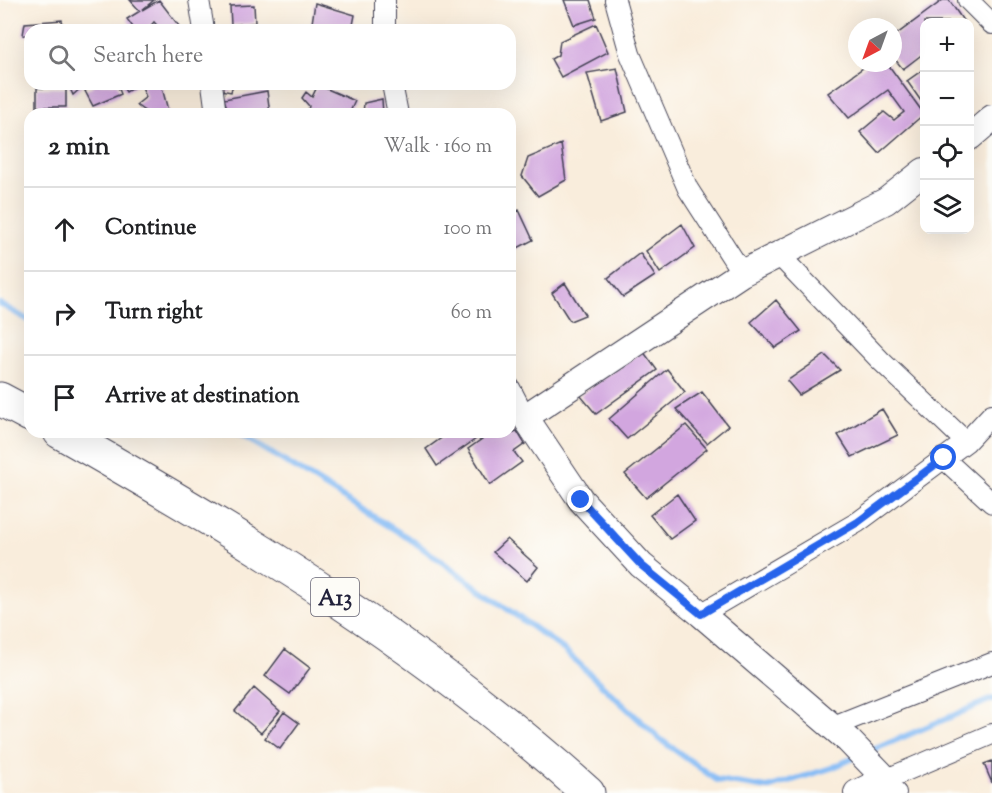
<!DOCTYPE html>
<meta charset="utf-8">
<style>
body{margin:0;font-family:"Sorts Mill Goudy",serif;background:#f2f2f2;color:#202124}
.controls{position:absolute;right:18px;top:18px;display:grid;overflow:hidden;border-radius:12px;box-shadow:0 6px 24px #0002}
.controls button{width:54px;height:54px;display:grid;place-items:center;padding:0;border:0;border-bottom:2px solid #e0e0e0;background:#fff;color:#202124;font:30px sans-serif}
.compass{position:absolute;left:848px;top:18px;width:54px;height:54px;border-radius:50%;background:#fff;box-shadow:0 6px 24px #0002;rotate:221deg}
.stop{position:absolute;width:18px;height:18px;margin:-14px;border:4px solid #2563eb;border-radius:50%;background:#fff}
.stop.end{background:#2563eb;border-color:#fff;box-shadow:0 2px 6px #0008}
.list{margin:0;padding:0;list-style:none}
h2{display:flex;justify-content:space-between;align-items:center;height:78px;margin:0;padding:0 24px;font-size:26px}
h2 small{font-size:20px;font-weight:400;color:#757577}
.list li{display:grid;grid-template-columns:39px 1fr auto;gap:18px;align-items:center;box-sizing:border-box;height:84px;padding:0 24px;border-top:2px solid #e0e0e0}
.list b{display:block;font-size:22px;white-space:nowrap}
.list em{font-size:20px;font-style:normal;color:#757577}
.icon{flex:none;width:33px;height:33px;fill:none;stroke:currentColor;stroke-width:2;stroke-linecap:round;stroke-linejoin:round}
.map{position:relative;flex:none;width:992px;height:793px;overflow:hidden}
.search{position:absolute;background:#fff;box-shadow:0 6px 24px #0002;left:24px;top:24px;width:492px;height:66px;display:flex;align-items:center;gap:15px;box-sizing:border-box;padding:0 21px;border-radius:18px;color:#757577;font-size:22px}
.panel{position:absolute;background:#fff;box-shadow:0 6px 24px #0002;left:24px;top:108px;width:492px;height:330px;border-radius:18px}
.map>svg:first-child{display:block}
</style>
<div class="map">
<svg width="992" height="793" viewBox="0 0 992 793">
<rect width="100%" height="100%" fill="#fdfcf7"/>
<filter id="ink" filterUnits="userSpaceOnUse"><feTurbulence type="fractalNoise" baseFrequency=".0167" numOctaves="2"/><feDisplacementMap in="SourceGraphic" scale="12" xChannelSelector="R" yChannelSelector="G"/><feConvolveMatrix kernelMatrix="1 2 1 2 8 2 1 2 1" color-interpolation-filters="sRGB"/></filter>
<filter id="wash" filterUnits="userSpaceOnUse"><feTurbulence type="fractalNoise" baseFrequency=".008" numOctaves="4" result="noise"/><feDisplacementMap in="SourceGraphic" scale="24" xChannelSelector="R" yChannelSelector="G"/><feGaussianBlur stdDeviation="1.35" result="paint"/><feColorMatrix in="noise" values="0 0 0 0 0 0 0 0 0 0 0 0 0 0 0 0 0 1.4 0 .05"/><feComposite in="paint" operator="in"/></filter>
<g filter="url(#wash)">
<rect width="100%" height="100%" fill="#f9eddc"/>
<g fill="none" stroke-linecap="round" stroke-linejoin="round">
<path stroke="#86bcf5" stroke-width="6" d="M0,304L30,321
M237,432L410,539L563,649L661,740L717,780L767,788L831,768L856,757
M868,752L992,699"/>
</g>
<g id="blocks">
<path fill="#d2a6df" d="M130,0H154L142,10L159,0L179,26L177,30H161L154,22L147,30H135L127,19L140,11Z
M564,0H590L596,18L574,25Z
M943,0H949L964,22H924V53L903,69L893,57V37Z
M315,3L355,15L352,30H311Z
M254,5L255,23L231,25L230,6Z
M62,20L63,30H30V36L23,35L25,23Z
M596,24L608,52L561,77L551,59L558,55L560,41Z
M870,63H887L924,114L879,153L860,132L884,112L894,120L904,112L888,90L849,118L828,93Z
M617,68L627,112L601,121L587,73Z
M924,69V98L921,101L907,81Z
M68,84H83V86L73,95Z
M95,84H117L121,94L93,106L85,91Z
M121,84H139L126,92Z
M141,84H161L169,114H149L136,105L146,97Z
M216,84H233L231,92L215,89Z
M318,85L355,101L349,114H307L309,106L302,98L306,92L312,97Z
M37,88H66V107H37Z
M267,91L270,114H229L224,99Z
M382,99L383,114H363L364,103Z
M561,144L566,180L538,196L522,176L528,158Z
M519,210L533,240L510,252V215Z
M682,224L695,248L660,273L646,251Z
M640,253L655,276L623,297L608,278Z
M565,283L585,315L570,321L552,293Z
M776,300L801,331L775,348L751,322Z
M643,351L657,370L596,414L580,395Z
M825,355L840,370L799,395L787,381Z
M667,369L685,392L627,439L609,419Z
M702,392L728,426L707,443L676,409Z
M882,409L898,435L852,457L838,435Z
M686,425L707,449L646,498L625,474Z
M517,431L525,444L514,452L522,462L490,485L468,449L492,432H506L507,434Z
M450,432H486L437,466L426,449Z
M677,494L695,521L670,539L650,515Z
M507,539L538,567L527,581L493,552Z
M285,649L310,668L290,694L265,676Z
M254,688L280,711L261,733L235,711Z
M284,712L299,723L280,749L265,738Z
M992,761V783L984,764Z"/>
</g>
</g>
<g filter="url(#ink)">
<use href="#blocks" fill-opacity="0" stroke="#424053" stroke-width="1.5"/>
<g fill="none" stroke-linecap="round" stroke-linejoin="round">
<g stroke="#424053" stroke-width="22">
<path id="minor" d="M199,0L204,30
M385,0V30
M615,0L630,54L688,189L742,273
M968,0L992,24
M212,84L216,114
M392,84L398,114
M779,255L880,360L966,442
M510,388L525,417
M943,458L992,503
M701,614L858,522L966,442L992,414
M831,727L992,663
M896,793L882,781L992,734"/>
</g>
<g stroke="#424053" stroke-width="28">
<path id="tertiary" d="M970,137L992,118
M857,793L882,781L881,774L848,740L701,614L641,565L581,500L525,417L742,273L886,201L924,171"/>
</g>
<g stroke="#424053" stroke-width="35">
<path id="trunk" d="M0,399L30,415
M60,432C249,539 427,648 588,793"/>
</g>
<use href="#minor" stroke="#fff" stroke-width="20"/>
<use href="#tertiary" stroke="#fff" stroke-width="26"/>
<use href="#trunk" stroke="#fff" stroke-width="33"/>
</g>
</g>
<g fill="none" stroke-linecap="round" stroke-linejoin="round" filter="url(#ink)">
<path stroke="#2563eb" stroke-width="8" d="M581,500L641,565L701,614L858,522L944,458"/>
</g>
<g text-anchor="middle" stroke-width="6" stroke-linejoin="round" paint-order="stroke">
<rect fill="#fdfcf7" stroke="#646373" stroke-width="1.5" x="311" y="578" width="48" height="38" rx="4.5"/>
<g font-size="22" font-weight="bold" fill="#22223b">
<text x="335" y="605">A13</text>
</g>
</g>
</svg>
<div class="controls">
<button>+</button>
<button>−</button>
<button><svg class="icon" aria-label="locate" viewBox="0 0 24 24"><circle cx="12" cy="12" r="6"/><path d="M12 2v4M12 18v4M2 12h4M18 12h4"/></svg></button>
<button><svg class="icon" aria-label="layers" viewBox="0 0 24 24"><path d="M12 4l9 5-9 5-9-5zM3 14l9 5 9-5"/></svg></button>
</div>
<svg class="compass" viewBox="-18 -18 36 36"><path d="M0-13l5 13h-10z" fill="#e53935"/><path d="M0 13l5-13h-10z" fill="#757577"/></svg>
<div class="stop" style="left:944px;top:458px"></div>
<div class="stop end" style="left:581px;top:500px"></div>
<div class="search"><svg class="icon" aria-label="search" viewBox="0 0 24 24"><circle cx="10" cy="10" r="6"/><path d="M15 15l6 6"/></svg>Search here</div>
<section class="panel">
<h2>2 min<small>Walk · 160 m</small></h2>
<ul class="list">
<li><svg class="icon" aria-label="ahead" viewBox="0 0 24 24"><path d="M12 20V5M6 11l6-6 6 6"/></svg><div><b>Continue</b></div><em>100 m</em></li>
<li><svg class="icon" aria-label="right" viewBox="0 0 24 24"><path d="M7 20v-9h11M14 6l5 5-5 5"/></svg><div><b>Turn right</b></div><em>60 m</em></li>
<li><svg class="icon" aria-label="arrive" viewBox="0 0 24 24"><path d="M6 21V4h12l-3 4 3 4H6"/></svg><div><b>Arrive at destination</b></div></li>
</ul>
</section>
</div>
